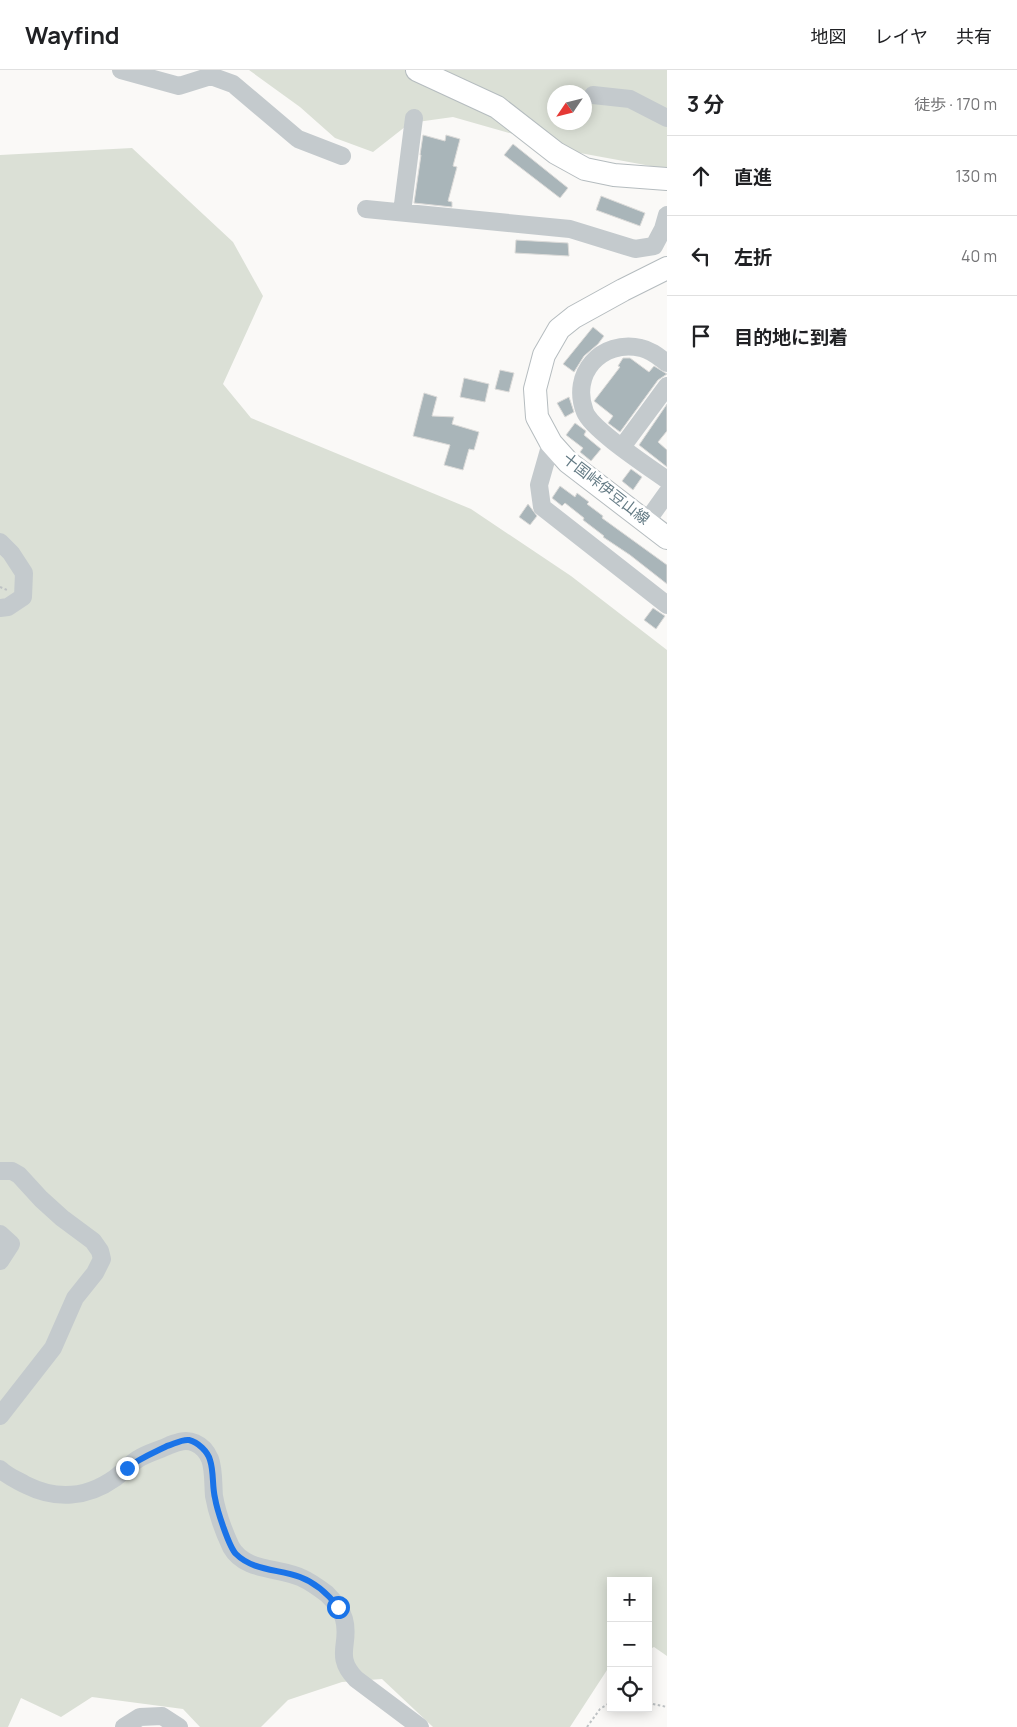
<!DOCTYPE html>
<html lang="ja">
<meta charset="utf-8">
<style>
body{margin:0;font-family:Manrope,"Noto Sans JP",sans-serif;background:#f6f6f6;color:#202124}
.controls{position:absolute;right:15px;bottom:15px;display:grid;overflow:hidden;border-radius:0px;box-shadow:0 2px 12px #0003}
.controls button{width:45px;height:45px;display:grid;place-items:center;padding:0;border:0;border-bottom:1px solid #e0e0e0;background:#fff;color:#202124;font:25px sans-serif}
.compass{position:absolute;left:547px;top:15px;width:45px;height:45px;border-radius:50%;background:#fff;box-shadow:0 2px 12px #0003;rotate:235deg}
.stop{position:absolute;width:15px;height:15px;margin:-11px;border:4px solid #1a73e8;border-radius:50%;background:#fff}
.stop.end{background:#1a73e8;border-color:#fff;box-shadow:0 1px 5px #0008}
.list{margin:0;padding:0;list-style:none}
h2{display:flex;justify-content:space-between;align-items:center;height:65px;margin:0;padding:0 20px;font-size:21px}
h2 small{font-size:16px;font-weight:400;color:#757577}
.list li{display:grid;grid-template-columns:32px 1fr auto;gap:15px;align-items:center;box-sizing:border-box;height:80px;padding:0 20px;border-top:1px solid #e0e0e0}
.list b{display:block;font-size:19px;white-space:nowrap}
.list em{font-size:16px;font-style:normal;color:#757577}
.icon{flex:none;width:28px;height:28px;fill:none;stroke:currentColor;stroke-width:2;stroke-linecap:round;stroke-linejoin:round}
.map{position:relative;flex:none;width:667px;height:1657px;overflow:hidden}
header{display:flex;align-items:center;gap:30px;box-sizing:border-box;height:70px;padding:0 25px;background:#fff;border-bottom:1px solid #e0e0e0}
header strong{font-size:24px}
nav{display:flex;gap:28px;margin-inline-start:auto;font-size:18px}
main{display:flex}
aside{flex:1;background:#fff}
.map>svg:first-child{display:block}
</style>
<header>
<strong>Wayfind</strong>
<nav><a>地図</a><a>レイヤ</a><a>共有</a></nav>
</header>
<main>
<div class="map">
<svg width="667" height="1657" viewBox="0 0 667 1657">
<rect width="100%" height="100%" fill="#faf9f7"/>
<path fill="#dbe0d6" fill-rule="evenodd" d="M249,0H667V99L580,83L453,47L410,53L373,82L335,68L300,37ZM554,22H584V52H554Z
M132,78L233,172L263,226L223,314L251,348L471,439L571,506L667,580V1586L654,1577L648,1580V1511H611V1598L607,1600L570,1657H433L382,1609L342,1612L288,1630L261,1657H200L183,1639L92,1627L61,1647L21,1628L8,1657H0V85Z"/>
<path fill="#a9b5b9" stroke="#dcdbd9" d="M423,65L445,71L446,65L460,69L453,96L457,97L448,131L452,132V137L414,133L421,85H420Z
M513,74L568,118L560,128L504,85Z
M601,126L645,143L640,156L596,140Z
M516,170L568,173L569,186L515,183Z
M593,257L604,266L598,274L584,286L574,302L563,294Z
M623,288H630L649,302L654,296L667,304L658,310L620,362L608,353L613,346L594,331L620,297L618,296Z
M500,300L514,303L509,322L495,319Z
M464,308L489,314L485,332L460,327Z
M424,323L437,327L432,346L454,347L452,354L479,362L474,380L469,379L463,400L444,395L450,375L413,366Z
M569,327L574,342L565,347L557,333Z
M667,334V361L658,372L667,380V397L639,375Z
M575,353L586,361L584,365L601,379L591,391L580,382L583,378L566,365Z
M631,399L642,407L633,420L622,411Z
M560,416L575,427L577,423L589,432L587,434L603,446L602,448L667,495V514L630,485L603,467L604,466L583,450L584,448L565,433L562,436L552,428Z
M528,434L537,446L530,455L519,447Z
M653,538L665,546L656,559L644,550Z"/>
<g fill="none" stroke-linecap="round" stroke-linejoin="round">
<g stroke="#b5bcbf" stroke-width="24">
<path id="major" d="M417,0L497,37L556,83L585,99L614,105L667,109
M667,198L623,220L574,247L559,259L544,285L535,319L537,347L551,373L568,392L667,468"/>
</g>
<path stroke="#bec2c4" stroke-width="2" stroke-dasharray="2.5 2.5" stroke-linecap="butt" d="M0,517L7,520
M648,1633L667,1637
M587,1657L600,1639L611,1632"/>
<path stroke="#c4cacd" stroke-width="18" d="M121,0L179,16L211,6L233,14L298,69L342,86
M593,25L630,29L667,48
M366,139L570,159L635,179L654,176L663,159L667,145
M402,142L414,48
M667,293C659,287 651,280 641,278C601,269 570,304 585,342C592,360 649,397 667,410
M551,373L539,415L542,437L667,535
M622,377L667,316
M647,451L667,423
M0,472L11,483L24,503L23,527L8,537L0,538
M0,1101H12L19,1105L41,1129L62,1148L93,1171L100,1181L102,1189L95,1203L75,1228L53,1278L0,1346
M0,1164L11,1174L0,1191
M0,1399C7,1406 17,1410 26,1415C56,1430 87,1428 115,1408C123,1402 130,1394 138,1389C147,1383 160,1380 170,1375C178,1372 186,1369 195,1373C202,1376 207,1382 210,1389C214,1400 213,1415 214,1426C217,1443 224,1462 231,1477C245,1502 279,1497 302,1508C311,1512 319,1518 327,1524C333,1530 342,1541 344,1549C351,1574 333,1585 356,1609L420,1657
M124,1657L140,1647L162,1646L179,1657"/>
<use href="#major" stroke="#fff" stroke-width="22"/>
</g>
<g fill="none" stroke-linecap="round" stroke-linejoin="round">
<path stroke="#1a73e8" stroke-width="6" d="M127,1398C140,1388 153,1383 167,1376C174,1374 182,1369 189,1370C198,1372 208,1382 210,1390C214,1402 212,1416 215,1428C217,1440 229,1477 236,1484C253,1501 279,1499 300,1507C316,1513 328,1524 338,1537"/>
</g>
<g text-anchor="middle" stroke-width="5" stroke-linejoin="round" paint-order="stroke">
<g font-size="15" fill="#637a84" stroke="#fff">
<text transform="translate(606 419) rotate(38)" y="5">十国峠伊豆山線</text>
</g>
</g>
</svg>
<div class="controls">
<button>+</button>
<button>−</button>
<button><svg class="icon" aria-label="locate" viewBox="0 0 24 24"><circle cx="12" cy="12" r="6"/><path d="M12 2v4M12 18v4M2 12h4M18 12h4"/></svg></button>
</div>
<svg class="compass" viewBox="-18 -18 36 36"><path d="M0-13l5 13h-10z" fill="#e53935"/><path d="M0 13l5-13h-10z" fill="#757577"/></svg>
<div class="stop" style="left:338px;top:1537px"></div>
<div class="stop end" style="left:127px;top:1398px"></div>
</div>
<aside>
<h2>3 分<small>徒歩 · 170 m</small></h2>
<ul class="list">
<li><svg class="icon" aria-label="ahead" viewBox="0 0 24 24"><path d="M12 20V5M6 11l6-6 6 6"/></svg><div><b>直進</b></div><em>130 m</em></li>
<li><svg class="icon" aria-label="left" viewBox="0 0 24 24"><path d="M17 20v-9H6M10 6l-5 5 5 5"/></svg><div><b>左折</b></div><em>40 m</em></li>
<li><svg class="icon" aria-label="arrive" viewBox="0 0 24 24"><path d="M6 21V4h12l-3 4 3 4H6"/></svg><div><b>目的地に到着</b></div></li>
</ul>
</aside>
</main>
